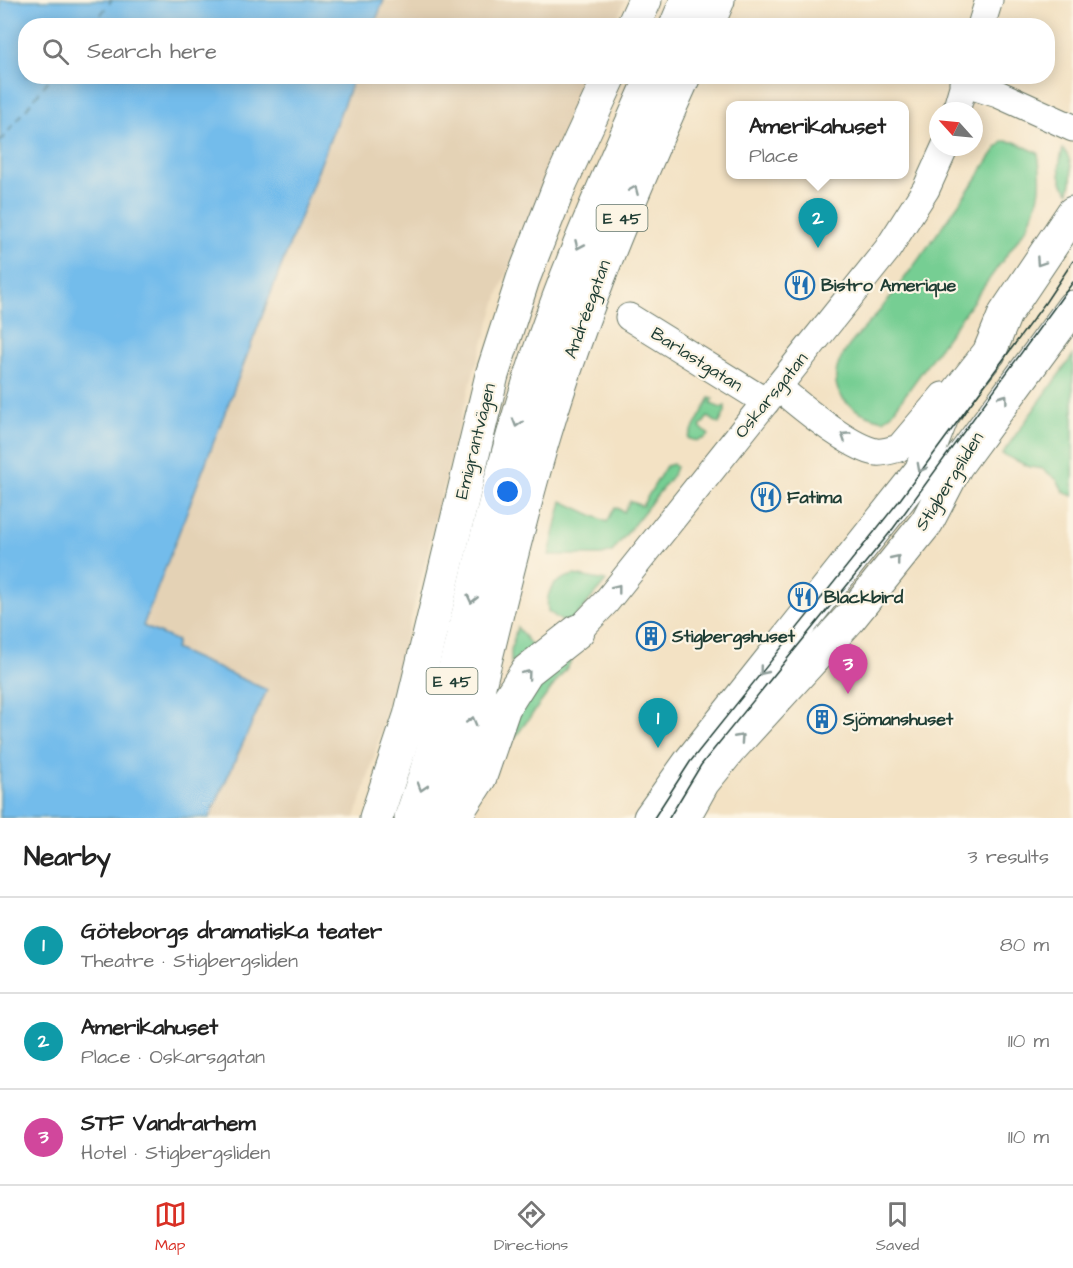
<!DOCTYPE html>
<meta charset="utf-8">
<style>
body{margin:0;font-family:"Architects Daughter",sans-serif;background:#f6f6f6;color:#222}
.compass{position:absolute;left:929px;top:102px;width:54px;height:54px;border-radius:50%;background:#fff;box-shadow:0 3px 15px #0003;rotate:297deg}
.you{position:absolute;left:508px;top:492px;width:21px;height:21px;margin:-15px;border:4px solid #fff;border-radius:50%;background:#1a73e8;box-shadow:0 0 0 9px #1a73e833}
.badge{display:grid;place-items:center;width:39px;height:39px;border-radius:50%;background:#d93025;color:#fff;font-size:20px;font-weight:700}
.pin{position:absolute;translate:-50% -50px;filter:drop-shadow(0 2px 3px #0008)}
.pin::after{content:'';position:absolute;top:32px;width:21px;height:18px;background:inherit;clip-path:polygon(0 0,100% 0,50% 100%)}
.popup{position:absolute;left:726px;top:101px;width:183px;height:78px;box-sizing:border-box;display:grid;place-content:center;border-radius:12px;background:#fff;filter:drop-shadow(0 2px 4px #0005);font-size:20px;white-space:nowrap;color:#767676}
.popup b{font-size:22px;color:#222}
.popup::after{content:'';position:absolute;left:50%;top:100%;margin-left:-12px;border:12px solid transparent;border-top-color:#fff}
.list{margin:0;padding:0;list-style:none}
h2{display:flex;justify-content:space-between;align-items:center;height:78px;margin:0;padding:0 24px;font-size:26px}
h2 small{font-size:20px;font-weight:400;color:#767676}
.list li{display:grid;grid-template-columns:39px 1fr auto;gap:18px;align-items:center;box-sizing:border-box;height:96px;padding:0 24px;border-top:2px solid #e0e0e0}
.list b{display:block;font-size:22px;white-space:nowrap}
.list p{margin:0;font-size:20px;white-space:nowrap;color:#767676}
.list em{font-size:20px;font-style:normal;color:#767676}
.icon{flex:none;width:33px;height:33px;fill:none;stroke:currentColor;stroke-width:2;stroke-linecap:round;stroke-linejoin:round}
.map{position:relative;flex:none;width:1073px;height:818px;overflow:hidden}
.search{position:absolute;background:#fff;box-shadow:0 3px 15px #0003;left:18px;right:18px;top:18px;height:66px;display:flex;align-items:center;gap:15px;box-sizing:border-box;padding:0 21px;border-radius:24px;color:#767676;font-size:22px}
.sheet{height:366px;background:#fff}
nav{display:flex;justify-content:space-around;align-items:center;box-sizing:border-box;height:84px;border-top:2px solid #e0e0e0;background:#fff;font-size:16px;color:#767676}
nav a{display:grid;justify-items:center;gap:3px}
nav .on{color:#d93025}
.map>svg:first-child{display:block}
</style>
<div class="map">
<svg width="1073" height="818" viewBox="0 0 1073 818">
<rect width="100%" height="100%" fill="#fcf5e5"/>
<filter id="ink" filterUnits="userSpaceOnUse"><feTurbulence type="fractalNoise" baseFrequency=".0167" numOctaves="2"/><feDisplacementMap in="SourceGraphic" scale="12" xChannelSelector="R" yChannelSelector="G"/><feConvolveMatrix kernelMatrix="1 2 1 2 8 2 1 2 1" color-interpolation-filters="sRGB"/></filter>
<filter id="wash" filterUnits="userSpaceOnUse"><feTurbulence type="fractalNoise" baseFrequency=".008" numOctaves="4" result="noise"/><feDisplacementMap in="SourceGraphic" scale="24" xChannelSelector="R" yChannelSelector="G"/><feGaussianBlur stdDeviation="1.35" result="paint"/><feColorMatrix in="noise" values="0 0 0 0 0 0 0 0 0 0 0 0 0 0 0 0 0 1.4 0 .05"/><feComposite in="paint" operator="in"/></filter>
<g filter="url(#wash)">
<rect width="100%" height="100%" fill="#f3e2c4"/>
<path fill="#e4d2b5" d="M384,0H625L614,25H374Z
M354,77H591L500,290L469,387L400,661L364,792L355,818H209L267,690L175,649L177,641L143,626Z"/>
<path fill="#76ce93" stroke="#4a8664" stroke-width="1.5" d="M1004,141L1015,142L1038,153C1043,185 1041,198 1027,227L892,413L884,420C861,415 833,402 836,374C838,352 863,331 877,314C911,272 942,226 975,181C985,167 990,153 1004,141Z
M1063,149C1073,159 1073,178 1069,192C1057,180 1058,164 1063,149Z
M1073,355V496L1063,491L1057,480L1043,469L1030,467L1002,454Z
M710,398L713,399L711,404L721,408L725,406V412L719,424L708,417L700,427L709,435C702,441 695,442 688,438Z
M673,464L676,467L673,475L612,552L602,555H549L562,501L607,522L615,507L624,512L630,501L642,506L666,466Z
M574,575L606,581L573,620L563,622L548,611C545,590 554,580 574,575Z
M517,627L533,647L511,663V650Z
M576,653L568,666L504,752L524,689Z"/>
<path fill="#73bceb" stroke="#497c90" stroke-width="1.5" d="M0,0H384L374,25L26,26V76L354,77L143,626L177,641L175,649L267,690L209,818H0Z"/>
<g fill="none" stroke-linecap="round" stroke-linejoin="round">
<path stroke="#345d62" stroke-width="1.5" stroke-dasharray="8 6" stroke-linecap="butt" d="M92,26L112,0
M0,142L52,76"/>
</g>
</g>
<g filter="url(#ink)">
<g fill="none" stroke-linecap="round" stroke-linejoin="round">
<g stroke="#697766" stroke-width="29">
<path id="street" d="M981,26L989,0
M963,83L998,94L1073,128
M956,111L966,76
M629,317L766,402
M778,387C799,405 849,447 876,452C883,453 892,450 899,448L943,396
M578,631L606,602L887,250L926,189L945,147"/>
</g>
<g stroke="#697766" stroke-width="35">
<path id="secondary" d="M633,26L645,0
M376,818L410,716L492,375L523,279L561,182L610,76
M650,818L690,762L921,471L942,417L955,396L989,353L1005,314L1073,213
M683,818L703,782L729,750L849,619L927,522L956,466L1073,307"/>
</g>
<g stroke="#697766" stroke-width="35">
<path id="highway" d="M676,26L687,0
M707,26L718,0
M458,811L480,777L504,707L527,671L578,631
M411,818C455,693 477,563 513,436C548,311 600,194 653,76
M444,818C481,691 506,562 544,436C581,312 631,194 684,76"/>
</g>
<use href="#street" stroke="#fff" stroke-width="27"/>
<use href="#secondary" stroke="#fff" stroke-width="33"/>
<use href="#highway" stroke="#fff" stroke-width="33"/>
<path stroke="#1f3d34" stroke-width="1.5" d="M654,818L690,762L899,501L1045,303L1073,261
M669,818L701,765L892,530L1073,282"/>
</g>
<defs><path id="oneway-chevron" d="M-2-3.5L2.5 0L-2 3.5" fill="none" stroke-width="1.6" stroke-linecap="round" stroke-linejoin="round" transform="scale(1.5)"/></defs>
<g stroke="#8f9e9a">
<use href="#oneway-chevron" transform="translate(634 190) rotate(-67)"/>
<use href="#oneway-chevron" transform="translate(579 245) rotate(114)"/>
<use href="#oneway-chevron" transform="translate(1040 262) rotate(124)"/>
<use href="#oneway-chevron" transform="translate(1004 398) rotate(-53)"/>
<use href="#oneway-chevron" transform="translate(517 423) rotate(107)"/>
<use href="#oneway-chevron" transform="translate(845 436) rotate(-147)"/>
<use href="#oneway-chevron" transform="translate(921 468) rotate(118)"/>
<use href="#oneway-chevron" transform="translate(896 559) rotate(-51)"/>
<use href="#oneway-chevron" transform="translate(617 588) rotate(-52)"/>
<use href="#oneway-chevron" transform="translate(472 599) rotate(103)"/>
<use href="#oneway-chevron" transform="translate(763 671) rotate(129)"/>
<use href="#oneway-chevron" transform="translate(527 674) rotate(-50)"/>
<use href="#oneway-chevron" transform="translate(472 721) rotate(-75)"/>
<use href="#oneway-chevron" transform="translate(740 738) rotate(-48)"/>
<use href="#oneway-chevron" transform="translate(422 787) rotate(107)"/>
</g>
</g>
<defs>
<g id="restaurant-ring" transform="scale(1.5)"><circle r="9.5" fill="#fcf5e5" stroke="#1f6fb2" stroke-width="1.5"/><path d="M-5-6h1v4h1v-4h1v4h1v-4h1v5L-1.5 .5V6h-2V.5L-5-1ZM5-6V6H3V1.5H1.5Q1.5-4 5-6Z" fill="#1f6fb2"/></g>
<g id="building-ring" transform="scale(1.5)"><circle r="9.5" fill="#fcf5e5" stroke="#1f6fb2" stroke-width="1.5"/><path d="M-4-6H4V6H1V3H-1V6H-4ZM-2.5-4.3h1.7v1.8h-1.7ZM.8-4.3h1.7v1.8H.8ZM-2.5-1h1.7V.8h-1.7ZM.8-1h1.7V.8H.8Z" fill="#1f6fb2"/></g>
</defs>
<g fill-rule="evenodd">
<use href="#restaurant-ring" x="800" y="285"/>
<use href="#restaurant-ring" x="766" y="497"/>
<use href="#restaurant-ring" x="803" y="597"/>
<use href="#building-ring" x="651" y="636"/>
<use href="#building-ring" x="822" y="719"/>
</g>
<g text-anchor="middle" stroke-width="4.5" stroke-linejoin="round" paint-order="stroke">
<g fill="#fcf5e5" stroke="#617469" stroke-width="1.5">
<rect x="596.5" y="205" width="51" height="26" rx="4.5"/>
<rect x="426.5" y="668" width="51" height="26" rx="4.5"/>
</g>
<g font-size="16" font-weight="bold" fill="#1f3d34">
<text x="622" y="224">E 45</text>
<text x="452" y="687">E 45</text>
</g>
<g font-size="18" font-weight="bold" fill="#1f3d34" stroke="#fcf5e5" text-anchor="start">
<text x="821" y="291">Bistro Amerique</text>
<text x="787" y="503">Fatima</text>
<text x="824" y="603">Blackbird</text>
<text x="672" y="642">Stigbergshuset</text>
<text x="843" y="725">Sjömanshuset</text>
</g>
<g font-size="18" fill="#1f3d34" stroke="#fcf5e5">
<text transform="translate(587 309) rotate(-70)" y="6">Andréegatan</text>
<text transform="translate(697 359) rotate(32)" y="6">Barlastgatan</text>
<text transform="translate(771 395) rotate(-51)" y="6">Oskarsgatan</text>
<text transform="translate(475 441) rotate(-76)" y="6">Emigrantvägen</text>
<text transform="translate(949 481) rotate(-58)" y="6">Stigbergsliden</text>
</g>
</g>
</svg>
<svg class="compass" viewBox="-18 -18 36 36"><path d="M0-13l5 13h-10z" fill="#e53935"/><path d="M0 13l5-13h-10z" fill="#767676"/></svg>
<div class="you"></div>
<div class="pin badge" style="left:658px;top:748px;background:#0f9aa8">1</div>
<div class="pin badge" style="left:818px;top:248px;background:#0f9aa8">2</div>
<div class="popup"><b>Amerikahuset</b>Place</div>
<div class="pin badge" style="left:848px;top:694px;background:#d1479c">3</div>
<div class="search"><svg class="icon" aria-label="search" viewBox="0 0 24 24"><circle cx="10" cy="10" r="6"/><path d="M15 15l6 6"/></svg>Search here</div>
</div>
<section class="sheet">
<h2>Nearby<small>3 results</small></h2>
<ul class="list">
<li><span class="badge" style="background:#0f9aa8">1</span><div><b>Göteborgs dramatiska teater</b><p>Theatre · Stigbergsliden</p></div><em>80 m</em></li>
<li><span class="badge" style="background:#0f9aa8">2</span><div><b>Amerikahuset</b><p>Place · Oskarsgatan</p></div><em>110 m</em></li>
<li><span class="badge" style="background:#d1479c">3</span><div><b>STF Vandrarhem</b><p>Hotel · Stigbergsliden</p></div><em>110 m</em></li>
</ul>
</section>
<nav>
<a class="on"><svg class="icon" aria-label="map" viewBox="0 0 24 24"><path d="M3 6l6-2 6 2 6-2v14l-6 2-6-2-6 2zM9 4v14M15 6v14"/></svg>Map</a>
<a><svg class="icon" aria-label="directions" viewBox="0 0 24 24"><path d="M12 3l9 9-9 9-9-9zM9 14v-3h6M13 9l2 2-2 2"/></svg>Directions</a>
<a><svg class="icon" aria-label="saved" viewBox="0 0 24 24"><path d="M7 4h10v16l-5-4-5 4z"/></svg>Saved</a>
</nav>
